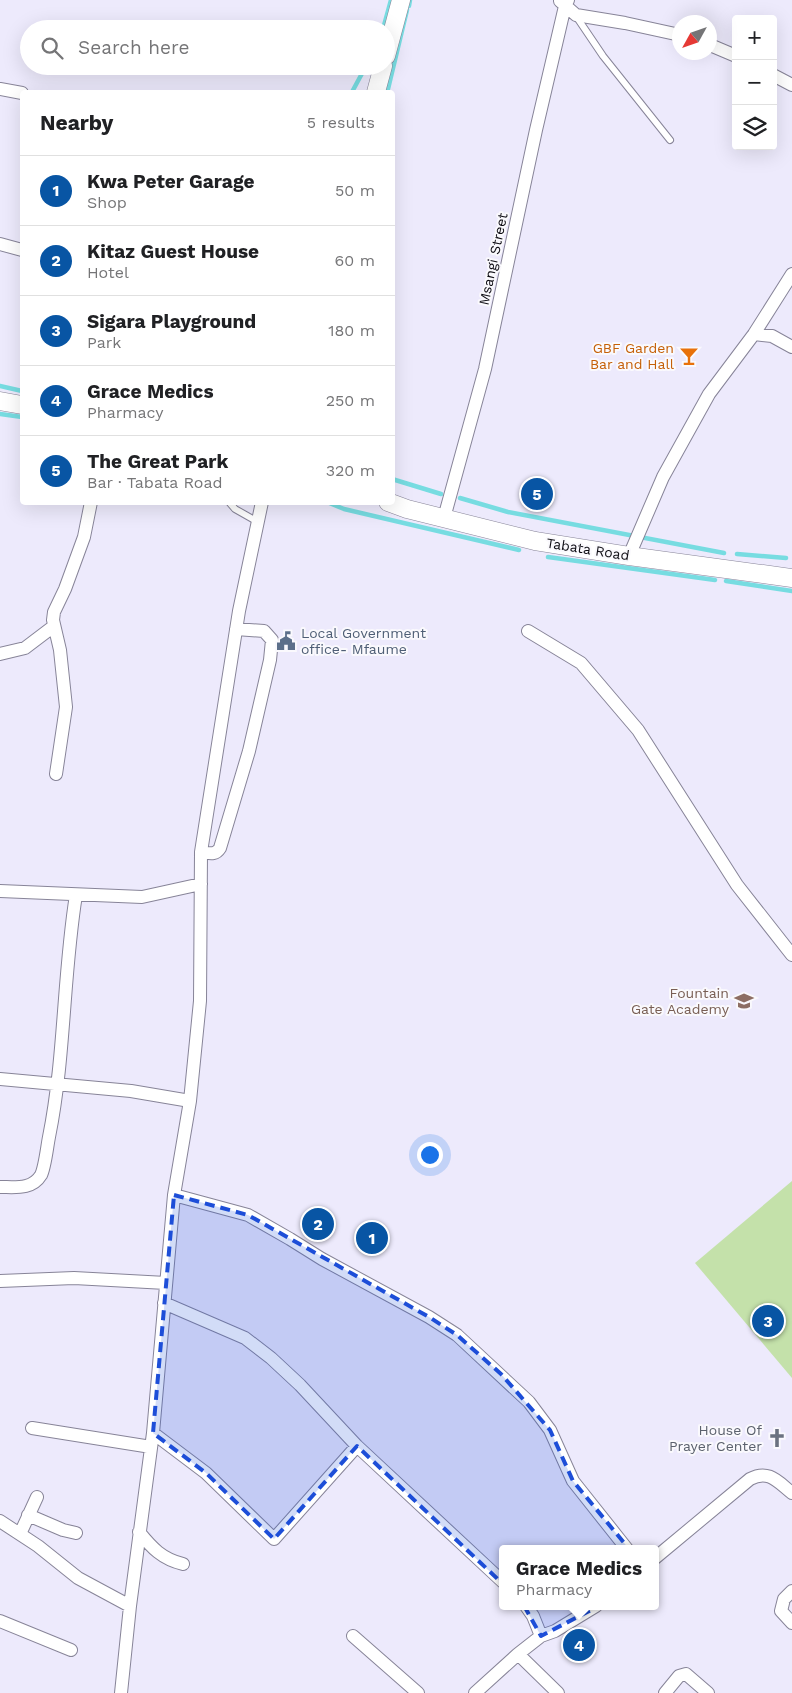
<!DOCTYPE html>
<meta charset="utf-8">
<style>
body{margin:0;font-family:"Work Sans",sans-serif;background:#f2f2f2;color:#202124}
.controls{position:absolute;right:15px;top:15px;display:grid;overflow:hidden;border-radius:5px;box-shadow:0 5px 20px #0002}
.controls button{width:45px;height:45px;display:grid;place-items:center;padding:0;border:0;border-bottom:1px solid #e0e0e0;background:#fff;color:#202124;font:25px sans-serif}
.compass{position:absolute;left:672px;top:15px;width:45px;height:45px;border-radius:50%;background:#fff;box-shadow:0 5px 20px #0002;rotate:230deg}
.you{position:absolute;left:429px;top:1154px;width:18px;height:18px;margin:-12px;border:4px solid #fff;border-radius:50%;background:#1a73e8;box-shadow:0 0 0 8px #1a73e833}
.badge{display:grid;place-items:center;width:32px;height:32px;border-radius:50%;background:#0855a4;color:#fff;font-size:16px;font-weight:700}
.pin{position:absolute;translate:-50% -50%;border:2px solid #fff;box-shadow:0 1px 5px #0006}
.popup{position:absolute;left:499px;top:1545px;width:160px;height:65px;box-sizing:border-box;display:grid;place-content:center;border-radius:5px;background:#fff;filter:drop-shadow(0 1px 4px #0005);font-size:16px;white-space:nowrap;color:#757577}
.popup b{font-size:19px;color:#202124}
.popup::after{content:'';position:absolute;left:50%;top:100%;margin-left:-10px;border:10px solid transparent;border-top-color:#fff}
.list{margin:0;padding:0;list-style:none}
h2{display:flex;justify-content:space-between;align-items:center;height:65px;margin:0;padding:0 20px;font-size:21px}
h2 small{font-size:16px;font-weight:400;color:#757577}
.list li{display:grid;grid-template-columns:32px 1fr auto;gap:15px;align-items:center;box-sizing:border-box;height:70px;padding:0 20px;border-top:1px solid #e0e0e0}
.list b{display:block;font-size:19px;white-space:nowrap}
.list p{margin:0;font-size:16px;white-space:nowrap;color:#757577}
.list em{font-size:16px;font-style:normal;color:#757577}
.icon{flex:none;width:28px;height:28px;fill:none;stroke:currentColor;stroke-width:2;stroke-linecap:round;stroke-linejoin:round}
.map{position:relative;flex:none;width:792px;height:1693px;overflow:hidden}
.search{position:absolute;background:#fff;box-shadow:0 5px 20px #0002;left:20px;top:20px;width:375px;height:55px;display:flex;align-items:center;gap:12px;box-sizing:border-box;padding:0 18px;border-radius:28px;color:#757577;font-size:19px}
.panel{position:absolute;background:#fff;box-shadow:0 5px 20px #0002;left:20px;top:90px;width:375px;height:415px;border-radius:5px}
.map>svg:first-child{display:block}
</style>
<div class="map">
<svg width="792" height="1693" viewBox="0 0 792 1693">
<rect width="100%" height="100%" fill="#edeafc"/>
<path fill="#c4e1aa" d="M792,1181V1378L695,1263Z"/>
<g fill="none" stroke-linecap="round" stroke-linejoin="round">
<path stroke="#77dce1" stroke-width="4.5" d="M409,6L410,0
M383,29L391,0
M388,89L407,10
M352,92L366,66
M0,386L22,391
M0,414L22,417
M392,479L441,494
M460,498L508,512L724,553
M327,502L344,509L519,550
M737,554L786,558
M548,557L715,580
M726,581L792,591"/>
<g stroke="#878498" stroke-width="8">
<path id="service" d="M576,16L603,56L670,140
M229,502L235,509L258,522"/>
</g>
<g stroke="#878498" stroke-width="14">
<path id="minor" d="M560,1L576,15L625,23L680,35
M710,45L736,56
M773,75L792,85
M0,89L22,93
M0,244L22,250
M754,334L772,336L792,347
M444,518L485,369L536,130L565,6L568,0
M629,556L663,477L709,394L754,334L792,274
M528,631L581,663L638,730L737,885L792,955
M0,654L25,648L54,626
M56,774L66,707L60,650L53,620L54,612L65,589L84,537L91,502
M201,852C209,853 215,856 220,848L249,751L270,660L272,640L264,631L236,629
M0,891L142,897L201,884
M0,1079L131,1091L190,1101
M0,1187C15,1187 32,1190 41,1175C45,1167 47,1147 49,1137C65,1058 63,975 76,895
M174,1195L248,1215L290,1239L322,1259L429,1317L457,1335L529,1402L550,1430L573,1481L627,1549
M0,1281L74,1278L166,1283
M164,1303L245,1338L271,1358L300,1385L357,1446L503,1582
M32,1428L151,1447
M153,1433L206,1473L274,1539L357,1446
M28,1515L63,1530L76,1533
M0,1521L38,1546L78,1578L130,1606
M139,1532C152,1548 162,1559 183,1564
M20,1534L37,1497
M655,1558L750,1479C769,1469 778,1482 792,1493
M792,1591L784,1599L781,1611L792,1623
M526,1606L533,1616L541,1636
M0,1621L71,1650
M353,1636L418,1693
M518,1654L558,1693
M121,1693L130,1606L153,1433L174,1195L190,1101L200,1001L201,852L239,611L262,502
M475,1693L518,1654L541,1636L555,1631L596,1606
M665,1693L679,1676L686,1674L708,1693"/>
</g>
<g stroke="#878498" stroke-width="19">
<path id="secondary" d="M386,56L401,0
M376,92L383,66
M0,401L22,405
M388,502L407,509L535,541L629,556L792,578"/>
</g>
<use href="#service" stroke="#fff" stroke-width="6"/>
<use href="#minor" stroke="#fff" stroke-width="12"/>
<use href="#secondary" stroke="#fff" stroke-width="18"/>
</g>
<path fill="#1d4ed8" fill-opacity="0.2" stroke="#1d4ed8" stroke-width="4" stroke-dasharray="10 6" stroke-linejoin="round" d="M174,1195L248,1215L429,1317L457,1335L501,1374L550,1430L573,1481L644,1567L591,1610L541,1636L522,1602L357,1446L274,1539L206,1473L153,1433Z"/>
<defs>
<g id="bar-bare" transform="scale(1.5)"><path d="M-6-5H6L.8 .8V4.5H3.5V6h-7V4.5H-.8V.8Z" fill="#e8710a" stroke="#faf9fd" stroke-width="2.5" paint-order="stroke"/></g>
<g id="civic-bare" transform="scale(1.5)"><path d="M-.6-6.5H3V-4.5H.6V-3L4-1V1h2V6H-6V1h2V-1L-.6-3ZM-1.2 2.5V6h2.4V2.5Z" fill="#5c6f8a" stroke="#faf9fd" stroke-width="2.5" paint-order="stroke"/></g>
<g id="school-bare" transform="scale(1.5)"><path d="M0-5L7-2L0 1L-7-2ZM-4 1L0 2.5L4 1V4Q0 6-4 4Z" fill="#8d6e63" stroke="#faf9fd" stroke-width="2.5" paint-order="stroke"/></g>
<g id="church-bare" transform="scale(1.5)"><path d="M-1.2-6h2.4v3.5h3.3v2.4h-3.3V6h-2.4V-.1h-3.3v-2.4h3.3Z" fill="#6b7280" stroke="#faf9fd" stroke-width="2.5" paint-order="stroke"/></g>
</defs>
<g fill-rule="evenodd">
<use href="#bar-bare" x="689" y="356"/>
<use href="#civic-bare" x="286" y="641"/>
<use href="#school-bare" x="744" y="1001"/>
<use href="#church-bare" x="777" y="1438"/>
</g>
<g text-anchor="middle" stroke-width="4" stroke-linejoin="round" paint-order="stroke">
<g font-size="14" fill="#0d0c13" stroke="#faf9fd">
<text transform="translate(493 259) rotate(-78)" y="5">Msangi Street</text>
<text transform="translate(588 549) rotate(9)" y="5">Tabata Road</text>
</g>
<g font-size="14" fill="#c56008" stroke="#faf9fd" text-anchor="end">
<text x="674" y="353">GBF Garden<tspan x="674" dy="16">Bar and Hall</tspan></text>
</g>
<g font-size="14" fill="#4e5e75" stroke="#faf9fd" text-anchor="start">
<text x="301" y="638">Local Government<tspan x="301" dy="16">office- Mfaume</tspan></text>
</g>
<g font-size="14" fill="#785e54" stroke="#faf9fd" text-anchor="end">
<text x="729" y="998">Fountain<tspan x="729" dy="16">Gate Academy</tspan></text>
</g>
<g font-size="14" fill="#5b616d" stroke="#faf9fd" text-anchor="end">
<text x="762" y="1435">House Of<tspan x="762" dy="16">Prayer Center</tspan></text>
</g>
</g>
</svg>
<div class="controls">
<button>+</button>
<button>−</button>
<button><svg class="icon" aria-label="layers" viewBox="0 0 24 24"><path d="M12 4l9 5-9 5-9-5zM3 14l9 5 9-5"/></svg></button>
</div>
<svg class="compass" viewBox="-18 -18 36 36"><path d="M0-13l5 13h-10z" fill="#e53935"/><path d="M0 13l5-13h-10z" fill="#757577"/></svg>
<div class="you"></div>
<div class="pin badge" style="left:372px;top:1238px">1</div>
<div class="pin badge" style="left:318px;top:1224px">2</div>
<div class="pin badge" style="left:768px;top:1321px">3</div>
<div class="pin badge" style="left:579px;top:1645px">4</div>
<div class="popup"><b>Grace Medics</b>Pharmacy</div>
<div class="pin badge" style="left:537px;top:494px">5</div>
<div class="search"><svg class="icon" aria-label="search" viewBox="0 0 24 24"><circle cx="10" cy="10" r="6"/><path d="M15 15l6 6"/></svg>Search here</div>
<section class="panel">
<h2>Nearby<small>5 results</small></h2>
<ul class="list">
<li><span class="badge">1</span><div><b>Kwa Peter Garage</b><p>Shop</p></div><em>50 m</em></li>
<li><span class="badge">2</span><div><b>Kitaz Guest House</b><p>Hotel</p></div><em>60 m</em></li>
<li><span class="badge">3</span><div><b>Sigara Playground</b><p>Park</p></div><em>180 m</em></li>
<li><span class="badge">4</span><div><b>Grace Medics</b><p>Pharmacy</p></div><em>250 m</em></li>
<li><span class="badge">5</span><div><b>The Great Park</b><p>Bar · Tabata Road</p></div><em>320 m</em></li>
</ul>
</section>
</div>
